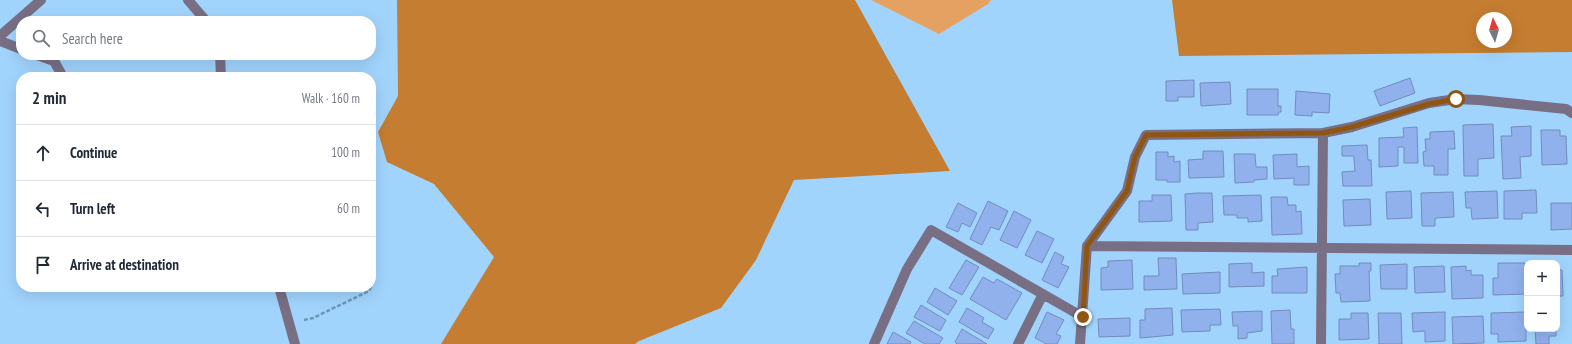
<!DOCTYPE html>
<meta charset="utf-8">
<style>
body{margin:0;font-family:"PT Sans Narrow",sans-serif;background:#f6f6f7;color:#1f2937}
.controls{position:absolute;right:12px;bottom:12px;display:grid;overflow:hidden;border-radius:8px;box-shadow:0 4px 16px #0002}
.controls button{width:36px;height:36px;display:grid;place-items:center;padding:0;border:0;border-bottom:1px solid #e0e1e3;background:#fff;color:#1f2937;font:20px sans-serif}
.compass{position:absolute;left:1476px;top:12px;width:36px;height:36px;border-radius:50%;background:#fff;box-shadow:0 4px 16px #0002;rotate:355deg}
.stop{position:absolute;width:12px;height:12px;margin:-9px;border:3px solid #8f5511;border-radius:50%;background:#fff}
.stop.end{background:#8f5511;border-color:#fff;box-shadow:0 1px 4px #0008}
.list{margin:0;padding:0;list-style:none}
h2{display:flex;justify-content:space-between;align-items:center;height:52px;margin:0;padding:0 16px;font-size:17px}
h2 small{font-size:13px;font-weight:400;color:#747a83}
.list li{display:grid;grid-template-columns:26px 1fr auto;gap:12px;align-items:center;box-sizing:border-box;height:56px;padding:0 16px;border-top:1px solid #e0e1e3}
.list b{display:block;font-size:15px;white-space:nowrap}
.list em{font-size:13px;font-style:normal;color:#747a83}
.icon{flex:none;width:22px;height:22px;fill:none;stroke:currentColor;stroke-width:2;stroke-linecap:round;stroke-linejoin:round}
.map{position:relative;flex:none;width:1572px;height:344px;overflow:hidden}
.search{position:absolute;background:#fff;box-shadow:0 4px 16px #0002;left:16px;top:16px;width:360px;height:44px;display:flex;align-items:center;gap:10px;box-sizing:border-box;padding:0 14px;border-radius:16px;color:#747a83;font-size:15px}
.panel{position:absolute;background:#fff;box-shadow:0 4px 16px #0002;left:16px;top:72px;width:360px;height:220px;border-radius:16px}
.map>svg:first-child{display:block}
</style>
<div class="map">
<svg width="1572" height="344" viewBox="0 0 1572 344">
<rect width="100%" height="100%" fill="#a1d4fd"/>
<path fill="#e5a161" d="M871,0H991L988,4L939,34Z"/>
<path fill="#c57d31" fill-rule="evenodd" d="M397,0H855L950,171L794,180L756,260L721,308L639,341L635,344H441L494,257L434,184L387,162L378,132L398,96Z
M1172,0H1572V52L1179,56ZM1482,18H1506V42H1482Z"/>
<path fill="#91b1ed" stroke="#738cbc" d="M1410,78L1415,93L1380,106L1374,91Z
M1194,80V97H1178V101H1166V81Z
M1230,82L1231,104L1201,106L1200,83Z
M1247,89H1278V106H1281V112H1279L1278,115H1247Z
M1296,91L1330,94L1329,113L1312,112V116L1295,115Z
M1493,124L1494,158L1478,159V176H1464L1463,125Z
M1531,126V156L1520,157L1521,178L1503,179L1501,136H1512L1511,127Z
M1417,127L1418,163H1404V147H1398V166L1379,167V138L1404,137L1403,128Z
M1541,130H1560V136H1566L1567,164L1542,165Z
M1454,131L1455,149H1448V175H1434V166H1424L1423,152L1426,151L1425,139H1430V132Z
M1367,145L1368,160H1371L1372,186H1343L1342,172L1355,171L1354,160V156H1342V146Z
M1203,151H1223L1224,177L1189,178L1188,160L1203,159Z
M1156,152H1168V157L1174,156V162L1180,161V182H1167V180H1156Z
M1234,154H1255L1256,167H1267V179L1254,180V182L1235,183Z
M1297,154V167L1309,166V185H1294V178L1274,179L1273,155Z
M1536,190L1537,213H1522V219H1504V191Z
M1411,191L1412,218L1387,219L1386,192Z
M1497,191L1498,218L1472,219L1471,208H1466L1465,192Z
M1453,192L1454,217L1435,218V226H1422L1421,193Z
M1197,193H1212L1213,222L1198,223V230H1186L1185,194Z
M1152,195H1171L1172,221L1139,222V201H1152Z
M1261,195L1262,221L1248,222V218H1237V215H1224L1223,196Z
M1271,197H1287L1288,205H1296V212L1301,211L1302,234L1272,235Z
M1370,199L1371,225L1344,226L1343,200Z
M988,201L1008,211L999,230L991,227L982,245L970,239Z
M958,203L977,213L970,227L962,223L958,232L946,227Z
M1551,203H1572V229L1551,230Z
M1014,211L1031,220L1017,248L1000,240Z
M1037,231L1054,239L1042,263L1025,255Z
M1055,252L1064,257L1061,264L1069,267L1058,288L1042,280Z
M1158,258H1176L1177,289L1144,290V276H1159Z
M966,260L979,267L962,295L949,288Z
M1132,260L1133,289L1101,290V268L1108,267V261Z
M1252,263V273L1264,272V286L1229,287V264Z
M1359,263H1371V271H1369L1370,301L1341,302L1340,293H1336L1335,274H1340V266H1359Z
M1498,263H1525L1526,294L1493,295V278H1498Z
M1407,264V289H1381L1380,265Z
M1444,266L1445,292L1415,293L1414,267Z
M1466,266V271L1471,270V275H1483V298L1452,299L1451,267Z
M1307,267V293H1272V276H1278L1277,269Z
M1557,270H1562L1563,296H1557Z
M1220,272V293L1183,294L1182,274Z
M983,277L994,283L997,279L1022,293L1006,320L970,299Z
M935,288L957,301L948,315L927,302Z
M921,305L946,320L940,331L914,317Z
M967,308L984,318L982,322L994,329L988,339L959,322Z
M1172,308L1173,335L1140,338V320H1145V309Z
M1220,309L1221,325H1210V331L1182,332L1181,310Z
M1290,310L1291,329H1294V344H1272L1271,311Z
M1262,311V331L1247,333V338L1238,339V326H1233L1232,312Z
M1047,312L1064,320L1056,334L1061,336L1057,344H1045V343L1035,338Z
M1445,312V341L1425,342V331L1413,332L1412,313Z
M1526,312V341L1498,342V334H1491V313Z
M1351,313H1368L1369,339L1339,340V319H1351Z
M1378,313H1401L1402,344H1379Z
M1483,316L1484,343L1453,344L1452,317Z
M1130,318V336L1099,337L1098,319Z
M914,321L943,338L939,344H925L906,333Z
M962,329L987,344H957L955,342Z
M1535,329H1556V336H1549V344H1536Z
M893,332L911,342L910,344H887Z"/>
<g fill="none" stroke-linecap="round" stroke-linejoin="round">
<path stroke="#6d95b5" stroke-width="2.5" stroke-dasharray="4 2" stroke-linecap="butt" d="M371,275L373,283L371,287
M304,320L313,318L369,291L371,287"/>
<path stroke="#786f85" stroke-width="10" d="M188,0L206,21
M0,36L41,0
M0,41L21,49
M37,55L54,61L63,77
M220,55L221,77
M1087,246L1572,250
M279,287L295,344
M874,344L907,269L931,230L1083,317
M1018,344L1043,294
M1080,344L1087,246L1127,191L1135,157L1146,135L1323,133L1352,127L1429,103L1456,99L1479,100L1566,109L1572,113
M1321,344L1323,133"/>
</g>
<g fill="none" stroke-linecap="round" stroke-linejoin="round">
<path stroke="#8f5511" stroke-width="5" d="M1083,317L1087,246L1127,191L1135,157L1146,135L1323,133L1352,127L1429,104L1456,99"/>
</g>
</svg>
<div class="controls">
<button>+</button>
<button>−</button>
</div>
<svg class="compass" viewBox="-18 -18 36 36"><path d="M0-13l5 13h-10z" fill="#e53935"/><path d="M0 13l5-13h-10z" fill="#747a83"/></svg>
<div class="stop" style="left:1456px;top:99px"></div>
<div class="stop end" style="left:1083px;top:317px"></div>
<div class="search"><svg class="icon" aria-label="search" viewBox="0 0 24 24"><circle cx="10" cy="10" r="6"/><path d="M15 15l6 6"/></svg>Search here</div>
<section class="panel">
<h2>2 min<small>Walk · 160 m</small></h2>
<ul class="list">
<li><svg class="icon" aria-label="ahead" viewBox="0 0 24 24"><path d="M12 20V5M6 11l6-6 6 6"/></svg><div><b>Continue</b></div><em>100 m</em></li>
<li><svg class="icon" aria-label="left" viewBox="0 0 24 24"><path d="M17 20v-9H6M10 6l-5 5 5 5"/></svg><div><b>Turn left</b></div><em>60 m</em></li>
<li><svg class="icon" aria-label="arrive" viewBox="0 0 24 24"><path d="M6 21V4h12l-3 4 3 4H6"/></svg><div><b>Arrive at destination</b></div></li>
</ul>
</section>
</div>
